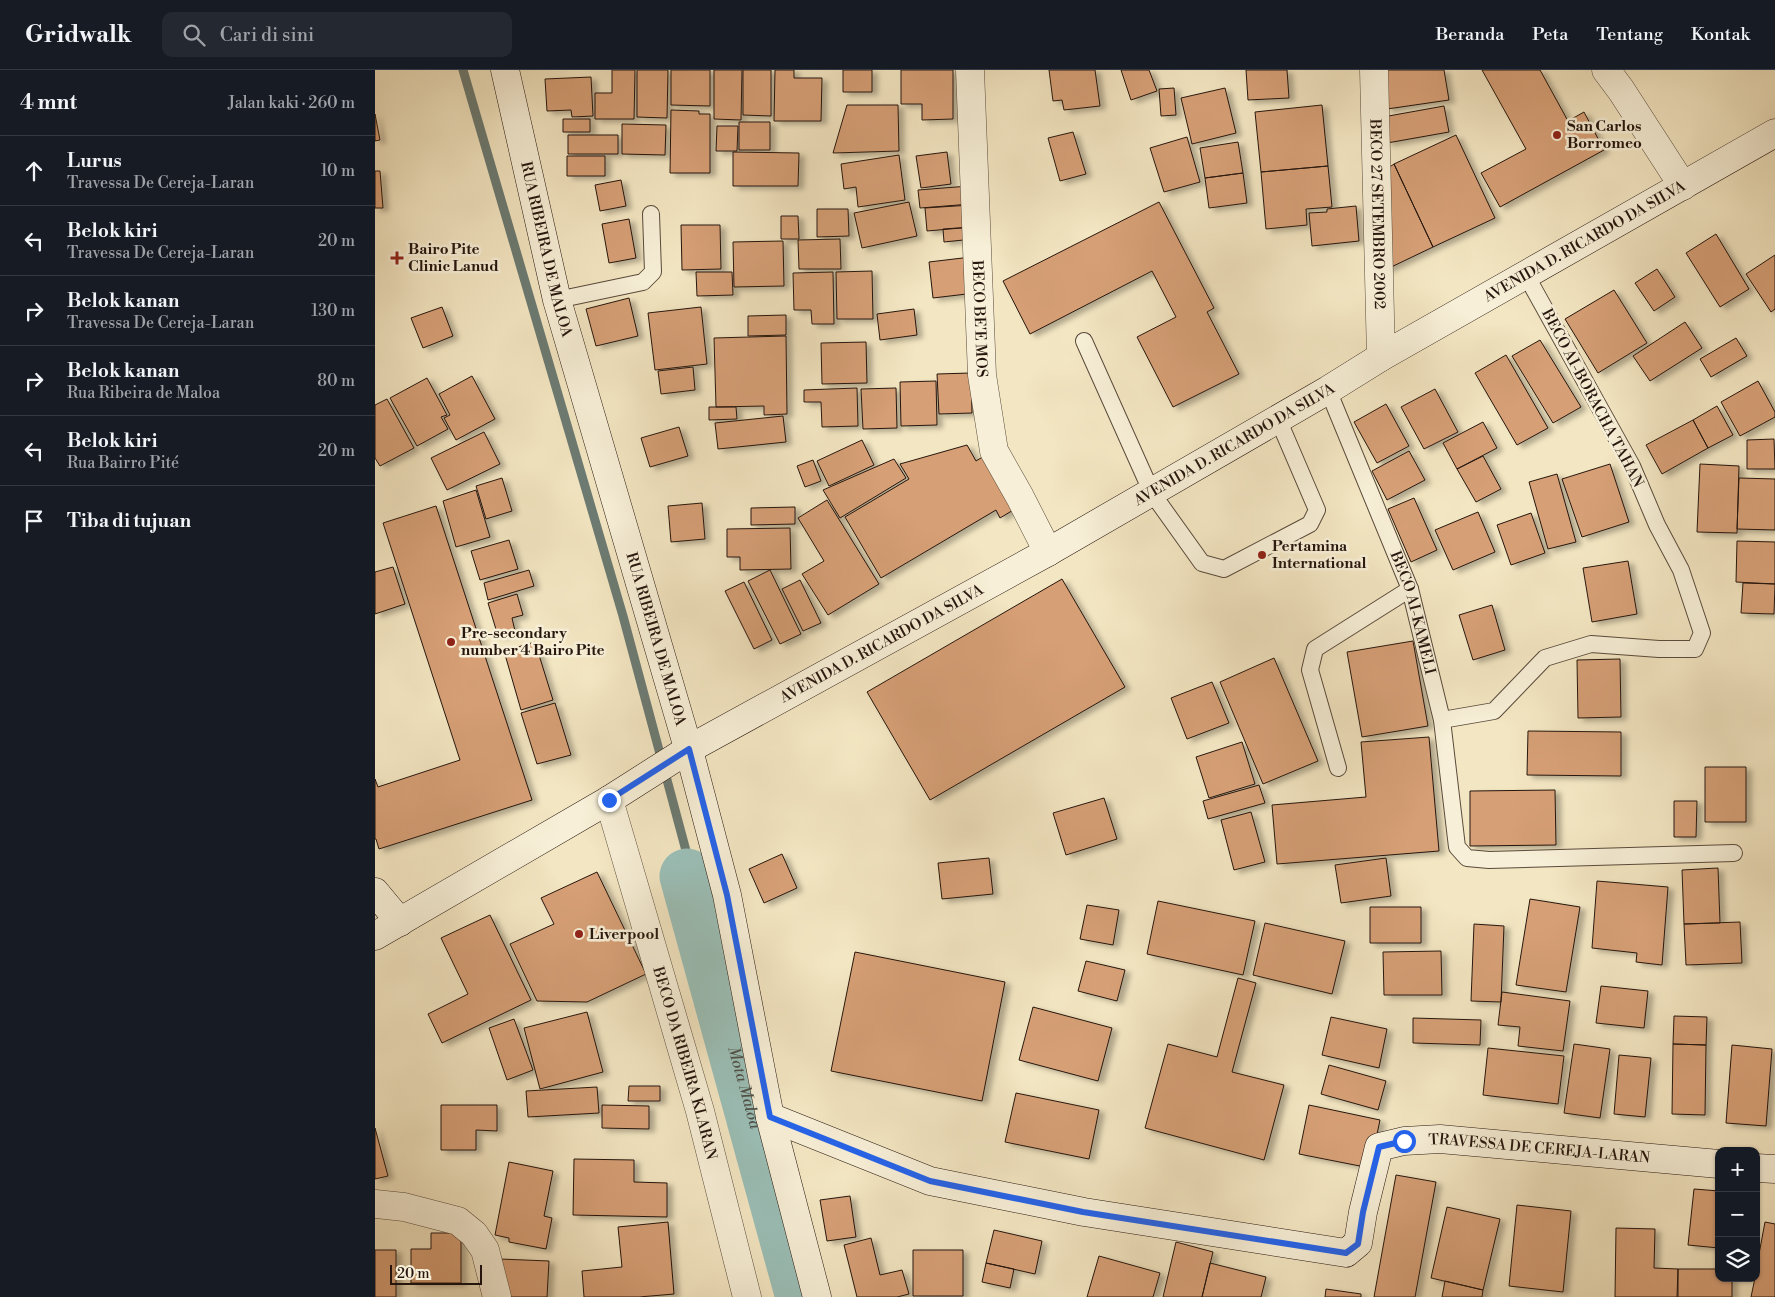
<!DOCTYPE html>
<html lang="id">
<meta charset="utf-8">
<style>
body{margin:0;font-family:"Libre Bodoni",serif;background:#242831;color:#f1f3f6}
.controls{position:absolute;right:15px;bottom:15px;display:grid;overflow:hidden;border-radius:10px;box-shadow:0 1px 4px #0004}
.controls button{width:45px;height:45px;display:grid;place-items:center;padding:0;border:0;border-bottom:1px solid #363941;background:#171b24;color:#f1f3f6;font:25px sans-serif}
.scale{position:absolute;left:15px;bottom:12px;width:92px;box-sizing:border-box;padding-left:5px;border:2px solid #26160e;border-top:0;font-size:14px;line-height:18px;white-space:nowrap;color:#26160e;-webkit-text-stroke:4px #f7efd7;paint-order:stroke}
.stop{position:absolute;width:15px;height:15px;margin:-11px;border:4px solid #2563eb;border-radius:50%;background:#fff}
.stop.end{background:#2563eb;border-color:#fff;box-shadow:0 1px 5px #0008}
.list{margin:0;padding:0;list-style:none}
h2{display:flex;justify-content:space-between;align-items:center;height:65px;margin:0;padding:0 20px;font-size:21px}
h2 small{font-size:16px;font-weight:400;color:#9ea1a6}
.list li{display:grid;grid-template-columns:32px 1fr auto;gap:15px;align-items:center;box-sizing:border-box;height:70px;padding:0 20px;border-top:1px solid #363941}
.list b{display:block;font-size:19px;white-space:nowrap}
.list p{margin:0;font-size:16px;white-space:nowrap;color:#9ea1a6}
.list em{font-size:16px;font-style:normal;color:#9ea1a6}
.icon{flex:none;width:28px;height:28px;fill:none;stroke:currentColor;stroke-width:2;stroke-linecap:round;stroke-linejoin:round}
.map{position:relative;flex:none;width:1400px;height:1227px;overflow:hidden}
header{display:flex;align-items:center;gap:30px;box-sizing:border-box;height:70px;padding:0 25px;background:#171b24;border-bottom:1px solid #363941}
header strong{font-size:24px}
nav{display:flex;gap:28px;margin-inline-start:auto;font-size:18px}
.search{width:350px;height:45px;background:#242831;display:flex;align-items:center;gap:12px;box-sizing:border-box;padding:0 18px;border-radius:10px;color:#9ea1a6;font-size:19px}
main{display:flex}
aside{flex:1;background:#171b24}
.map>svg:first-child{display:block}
</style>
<header>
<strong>Gridwalk</strong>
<div class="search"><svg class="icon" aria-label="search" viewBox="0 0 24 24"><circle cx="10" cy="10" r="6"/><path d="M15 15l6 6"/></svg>Cari di sini</div>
<nav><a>Beranda</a><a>Peta</a><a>Tentang</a><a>Kontak</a></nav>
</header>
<main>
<aside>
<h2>4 mnt<small>Jalan kaki · 260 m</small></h2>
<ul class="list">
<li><svg class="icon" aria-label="ahead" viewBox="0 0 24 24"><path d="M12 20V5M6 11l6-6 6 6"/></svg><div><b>Lurus</b><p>Travessa De Cereja-Laran</p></div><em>10 m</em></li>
<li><svg class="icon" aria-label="left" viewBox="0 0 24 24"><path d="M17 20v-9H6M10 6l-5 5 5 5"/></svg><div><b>Belok kiri</b><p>Travessa De Cereja-Laran</p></div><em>20 m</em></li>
<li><svg class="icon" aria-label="right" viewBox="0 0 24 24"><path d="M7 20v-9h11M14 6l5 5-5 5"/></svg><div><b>Belok kanan</b><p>Travessa De Cereja-Laran</p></div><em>130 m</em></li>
<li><svg class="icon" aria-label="right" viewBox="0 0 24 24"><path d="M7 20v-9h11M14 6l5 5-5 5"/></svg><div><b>Belok kanan</b><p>Rua Ribeira de Maloa</p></div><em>80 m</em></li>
<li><svg class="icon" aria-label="left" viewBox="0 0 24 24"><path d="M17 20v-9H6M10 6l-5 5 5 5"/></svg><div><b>Belok kiri</b><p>Rua Bairro Pité</p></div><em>20 m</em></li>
<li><svg class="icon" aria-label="arrive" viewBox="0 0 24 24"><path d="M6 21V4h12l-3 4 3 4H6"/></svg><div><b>Tiba di tujuan</b></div></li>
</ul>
</aside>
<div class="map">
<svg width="1400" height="1227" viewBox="0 0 1400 1227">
<defs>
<filter id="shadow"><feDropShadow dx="5.5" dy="3" stdDeviation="2.5" flood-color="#0004"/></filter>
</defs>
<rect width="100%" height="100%" fill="#f3e6c2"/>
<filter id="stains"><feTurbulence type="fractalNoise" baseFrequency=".004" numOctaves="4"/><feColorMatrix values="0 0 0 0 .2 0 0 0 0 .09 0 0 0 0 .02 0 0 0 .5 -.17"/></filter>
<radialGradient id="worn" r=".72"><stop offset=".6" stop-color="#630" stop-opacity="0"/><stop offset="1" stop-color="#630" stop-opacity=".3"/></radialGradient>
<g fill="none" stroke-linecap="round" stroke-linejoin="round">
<path stroke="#6c7b73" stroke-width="9" d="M88,0L248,546L379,1034"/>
<path stroke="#9bbfb7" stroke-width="55" id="s1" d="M312,806L428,1227"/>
</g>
<path fill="#d69f76" stroke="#26160e" filter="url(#shadow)" d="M237,0H260L259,49H220V23H237Z
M262,0H293L292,48L262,47Z
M296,0H335V36L296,35Z
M339,0H367L366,50L339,49Z
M368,0H396V46L368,45Z
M400,0H419V8H447L446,51H399Z
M468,0H497V22H468Z
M526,0H578V49L547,50V34H526Z
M674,0H720L725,36L689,40L687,30L678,31Z
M746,0H774L782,21L756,30Z
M871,0H912L914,28L873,30Z
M1006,0H1069L1074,30L1012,39Z
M1107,0H1165L1193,51L1209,42L1229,80L1125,137L1106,103L1151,79Z
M216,7L218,46L197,47L196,40L172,41L170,9Z
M799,18L801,45L786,46L784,19Z
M850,18L861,63L817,74L806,28Z
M472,35H523L524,81L458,83Z
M947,35L953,96L886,102L880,42Z
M1069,36L1074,62L1012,73L1008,47Z
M296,40L324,41V44H335V103H295Z
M0,44L5,70L0,71Z
M188,49H215V62H188Z
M364,52H395V80H364Z
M247,54L291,55L290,85L247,84Z
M342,56H363L362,81H341Z
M698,62L711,104L685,111L673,68Z
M193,65H243V84H193Z
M1081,65L1120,148L1058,177L1019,94Z
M812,67L825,112L789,122L775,78Z
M863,72L868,103L830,108L825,78Z
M358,82L424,83L423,116H358Z
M572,82L576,114L546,118L541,86Z
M524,85L530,130L483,137L481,117L469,119L466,94Z
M192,86H230V106H192Z
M1019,94L1058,177L1010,200L1006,103Z
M953,96L957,137L931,139L932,155L891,159L886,102Z
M0,101H5L8,138H0Z
M868,103L872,133L834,138L830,108Z
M246,110L251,136L225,141L220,115Z
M594,116L596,134L545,138L543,120Z
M534,132L542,166L487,178L479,143Z
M784,132L839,238L832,242L864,304L798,337L762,267L801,247L777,201L655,264L628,211Z
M596,135L597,157L552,161L550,138Z
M981,136L984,171L937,176L934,143L952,142V139Z
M442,139H473L474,166L442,167Z
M406,146H423L424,169H406Z
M254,149L261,188L234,193L227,154Z
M306,155H345L346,199L307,200Z
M597,157L598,169L569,172L568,159Z
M1341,164L1374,219L1345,237L1311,183Z
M465,169L466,199H424L423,170Z
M408,171L409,216L359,217L358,172Z
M1400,185V239L1396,242L1371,204Z
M596,187L600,223L558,228L554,192Z
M1282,199L1300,227L1279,241L1260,213Z
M497,201L498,249H462L461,202Z
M321,202H357L358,225L322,226Z
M458,202L459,254H437L436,240H419L418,203Z
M1239,220L1272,273L1223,303L1190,249Z
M254,228L263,266L221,276L211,239Z
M67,237L78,266L48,278L36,248Z
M326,237L332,294L280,300L273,243Z
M539,239L542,265L505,270L502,244Z
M411,245V265L373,266V246Z
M1310,252L1327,278L1275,311L1258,286Z
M411,266L412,344L389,345V336L341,337L339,268Z
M1361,268L1372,286L1336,307L1325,289Z
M1165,270L1206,337L1178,353L1137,286Z
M491,272L492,313L447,314L446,273Z
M1131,285L1173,358L1142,375L1100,303Z
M318,297L320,320L286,324L283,301Z
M596,303L597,343L564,344L562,304Z
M97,306L120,349L81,370L69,348L75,345L64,324Z
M52,308L72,345L66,347L73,359L42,376L15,328Z
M561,311L562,355L526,356L525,312Z
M1383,311L1400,342V347L1365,366L1346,332Z
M482,318L483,356L447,357L446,332H429V320Z
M521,318L522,358L488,359L486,319Z
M1060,319L1083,362L1049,379L1026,337Z
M12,329L39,378L5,396L0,388V335Z
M1011,334L1034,376L1002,393L979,352Z
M1342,336L1358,365L1333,378L1318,350Z
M334,337H361L362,349L334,350Z
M408,346L411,372L343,379L340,353Z
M1318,350L1333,378L1287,404L1271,375Z
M1108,352L1122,378L1082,399L1068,373Z
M304,357L313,386L275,397L266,368Z
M109,362L125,394L72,420L56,388Z
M1399,369L1400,399H1372V370Z
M487,370L499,395L454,416L442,391Z
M592,375L601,391L614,383L645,436L625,448L621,440L506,508L470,447L534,409L525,394Z
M1034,381L1050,410L1012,430L997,401Z
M1108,386L1126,419L1101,432L1082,399Z
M519,389L531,408L465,448L448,420Z
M438,390L446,411L430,417L422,396Z
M1235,394L1254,452L1207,467L1187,409Z
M1325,394L1364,396L1362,463L1322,462Z
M1182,404L1201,472L1173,479L1154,412Z
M127,408L137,441L111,449L101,416Z
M1364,408L1400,409V460L1362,459Z
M101,420L115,467L81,477L68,431Z
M1039,428L1062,480L1036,492L1013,439Z
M452,430L504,514L453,545L427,504L449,491L423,448Z
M327,433L330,469L296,472L293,436Z
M61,436L157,730L4,779L1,769H0V709L3,717L85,690L8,453Z
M420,437V454L376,455V438Z
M1103,442L1120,482L1078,500L1060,460Z
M1156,443L1170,483L1136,495L1122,455Z
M415,458L416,499L365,500V487H352V459Z
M134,470L143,499L105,510L96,481Z
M1362,471L1400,472V514L1361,512Z
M1253,491L1262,544L1217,552L1208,498Z
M18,497L30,534L0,544V502Z
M154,500L159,516L113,530L109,513Z
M395,500L426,564L405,574L373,511Z
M687,509L750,617L555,730L492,622Z
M425,510L446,553L428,561L407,519Z
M369,512L397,570L379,579L350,521Z
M1368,513L1400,514L1399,544L1366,543Z
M142,524L148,545L137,548L140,561L123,566L113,533Z
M1117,535L1130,580L1098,590L1084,545Z
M1038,571L1053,656L987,667L972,582Z
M160,572L178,630L146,640L129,581Z
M899,588L943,691L888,714L845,612Z
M1245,589L1246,647L1203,648L1202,590Z
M837,612L854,653L812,669L796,628Z
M180,633L196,685L162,694L146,643Z
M1153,661L1246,662V706L1152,705Z
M1054,667L1064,781L902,794L897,735L991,727L986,672Z
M867,672L880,714L834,728L821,687Z
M1330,697H1371V752H1330Z
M884,715L890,733L833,749L828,731Z
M1180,720L1181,775L1095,776V721Z
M729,728L742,769L691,785L678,743Z
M1299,731H1322L1321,767H1299Z
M876,742L890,792L859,800L846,750Z
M407,784L422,818L389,833L374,799Z
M614,788L618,824L567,829L563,793Z
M1011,788L1016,826L966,833L960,795Z
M1343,798L1345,853L1309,854L1307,800Z
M222,802L271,904L212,932L162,931L135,874L179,854L166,828Z
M1222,811L1293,817L1287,895L1261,892L1262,883L1217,878Z
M1155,829L1205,837L1191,922L1141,915Z
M783,831L880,851L868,905L772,884Z
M712,835L744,840L738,875L705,869Z
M995,837H1046V873H995Z
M115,845L156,930L67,973L53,944L93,924L66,868Z
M1365,852L1367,893L1311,895L1309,854Z
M890,853L970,871L957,924L878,905Z
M1099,854L1129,856L1126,932L1096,931Z
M1066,881L1067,925H1009L1008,882Z
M480,882L630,912L607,1031L456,1001Z
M711,891L750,900L742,931L703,921Z
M863,908L881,913L857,1002L909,1015L889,1090L770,1058L793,974L842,987Z
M1226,916L1273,921L1269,958L1221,953Z
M1127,922L1195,931L1188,981L1143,976L1145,957L1123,955Z
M658,937L737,958L723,1011L644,990Z
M212,942L228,1002L165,1019L149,958Z
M1299,946L1332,947L1331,975L1298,974Z
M956,947L1012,959L1004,998L947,985Z
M1038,948L1106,950L1105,975L1038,973Z
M139,949L158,1000L132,1010L114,958Z
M1199,974L1235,979L1225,1048L1189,1043Z
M1298,974L1331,975L1330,1045L1297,1044Z
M1357,975L1397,979L1391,1056L1351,1053Z
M1113,978L1189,986L1183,1034L1108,1025Z
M1244,985L1276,988L1270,1047L1239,1044Z
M954,995L1011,1011L1003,1040L946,1024Z
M254,1016H285V1031H253Z
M222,1017L224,1043L153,1047L151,1021Z
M641,1023L724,1040L714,1089L630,1072Z
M66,1035H122V1061L101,1060V1080H66Z
M227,1035L274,1036V1059L227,1058Z
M934,1035L1005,1050L995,1098L924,1084Z
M0,1058L13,1106L0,1109Z
M199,1089L259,1090V1112L292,1113V1147L198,1145Z
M134,1092L178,1101L169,1146L177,1148L171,1179L134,1172V1168L120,1165Z
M1021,1105L1061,1112L1040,1227H999Z
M1319,1119L1344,1121V1178L1313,1175Z
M475,1126L481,1167L452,1171L445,1130Z
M1142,1135L1196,1141L1188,1222L1134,1216Z
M1072,1137L1125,1149L1108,1220L1056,1208Z
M293,1152L299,1224L264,1227H209L207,1201L247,1197L243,1157Z
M1390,1152L1400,1154V1227H1376L1380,1208H1381V1200Z
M1241,1158L1280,1159L1279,1198L1303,1199L1302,1227H1240Z
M619,1160L667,1171L660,1204L611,1193Z
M56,1163H86V1213H36V1179H56Z
M496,1168L505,1205L527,1200L534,1224L522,1227H482L469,1175Z
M801,1172L838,1182L827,1227H788Z
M0,1180H21V1227H0Z
M538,1180H588V1226H538Z
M724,1186L785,1203L778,1227H712Z
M125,1189L174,1191L172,1227H124Z
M611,1193L639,1199L635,1218L607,1212Z
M835,1193L891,1207L886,1227H827Z
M1303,1199H1344V1208H1357V1227H1303Z
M1070,1211L1108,1220L1107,1227H1067Z
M951,1219L986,1224V1227H950Z"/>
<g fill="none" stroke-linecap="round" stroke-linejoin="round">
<g stroke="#594a3b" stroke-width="18">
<g id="lane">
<path d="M182,230L268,212L278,202L276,144"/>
<path d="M709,271L777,423L827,493L849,499L935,454L942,440L903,349"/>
<path id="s2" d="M953,320L1035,519L1067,650L1082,777L1092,788L1114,790L1359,783"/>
<path d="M1067,650L1119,641L1170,588L1216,574L1284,579H1320L1327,563L1306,500L1282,455L1257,396L1151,205"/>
<path d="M963,698L935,600L940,579L1035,519"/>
</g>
</g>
<g stroke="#594a3b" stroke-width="29">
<g id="street">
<path id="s3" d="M595,0L607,305L619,381L645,427L673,482"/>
<path id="s4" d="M999,0L1006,287"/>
<path d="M1231,0L1246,20L1308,116"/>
<path id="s5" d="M234,730L325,1041L372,1227"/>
<path d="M0,1134L29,1137L83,1151L99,1164L110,1180L122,1227"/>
</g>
</g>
<g stroke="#26160e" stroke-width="29">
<g id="secondary">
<path id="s6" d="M130,0L182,230L316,688L352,825L395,1047L442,1227"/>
<path d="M0,822L25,852"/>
<path id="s7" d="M0,866L234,730L314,679L673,482L953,320L1006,287L1400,63"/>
<path id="s8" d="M395,1047L555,1111L709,1142L971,1183L983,1173L988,1142L1004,1077L1029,1071L1065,1069L1344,1094"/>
<path d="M1381,1098L1400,1099"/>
</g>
</g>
<use href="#lane" stroke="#f7efd7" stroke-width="16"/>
<use href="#street" stroke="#f7efd7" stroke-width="28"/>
<use href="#secondary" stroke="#f7efd7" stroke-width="28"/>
</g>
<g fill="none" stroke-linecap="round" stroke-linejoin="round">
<path stroke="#2563eb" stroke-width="6" d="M234,730L314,679L352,825L395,1047L555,1111L708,1142L971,1183L983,1174L988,1142L1004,1077L1029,1071"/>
</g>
<g fill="#8f2418" stroke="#f7efd7" stroke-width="2">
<circle cx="1182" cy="65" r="5"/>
<path d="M19.5 180.5h5v5h5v5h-5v5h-5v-5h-5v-5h5z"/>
<circle cx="887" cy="485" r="5"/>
<circle cx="76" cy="572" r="5"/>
<circle cx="204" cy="864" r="5"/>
</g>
<g text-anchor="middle" stroke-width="5" stroke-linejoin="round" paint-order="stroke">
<g font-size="15" font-weight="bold" fill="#26160e" stroke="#f7efd7" text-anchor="start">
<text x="1192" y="61">San Carlos<tspan x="1192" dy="17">Borromeo</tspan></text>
<text x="33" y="184">Bairo Pite<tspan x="33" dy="17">Clinic Lanud</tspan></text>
<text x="897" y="481">Pertamina<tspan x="897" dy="17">International</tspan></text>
<text x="86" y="568">Pre-secondary<tspan x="86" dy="17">number 4 Bairo Pite</tspan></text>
<text x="214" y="869">Liverpool</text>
</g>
<g font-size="15" fill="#26160e" stroke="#f7efd7">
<text dy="5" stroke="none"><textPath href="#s4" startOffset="144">BECO 27 SETEMBRO 2002</textPath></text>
<text dy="5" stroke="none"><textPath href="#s7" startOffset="1395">AVENIDA D. RICARDO DA SILVA</textPath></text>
<text dy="5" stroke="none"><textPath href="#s6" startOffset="184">RUA RIBEIRA DE MALOA</textPath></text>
<text dy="5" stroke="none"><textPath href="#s3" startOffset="249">BECO BE'E MOS</textPath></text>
<text transform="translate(1218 328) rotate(62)" y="5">BECO AI-BORACHA TAHAN</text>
<text dy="5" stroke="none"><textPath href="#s7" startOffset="990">AVENIDA D. RICARDO DA SILVA</textPath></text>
<text dy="5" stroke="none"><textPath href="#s2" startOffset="239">BECO AI-KAMELI</textPath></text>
<text dy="5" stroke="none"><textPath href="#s6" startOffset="589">RUA RIBEIRA DE MALOA</textPath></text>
<text dy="5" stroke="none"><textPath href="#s7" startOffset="585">AVENIDA D. RICARDO DA SILVA</textPath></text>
<text dy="5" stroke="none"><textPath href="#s5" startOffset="274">BECO DA RIBEIRA KLARAN</textPath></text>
<text dy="5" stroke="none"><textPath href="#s8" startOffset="870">TRAVESSA DE CEREJA-LARAN</textPath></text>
</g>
<g font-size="16" font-style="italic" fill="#4f5149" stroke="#f7efd7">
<text dy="6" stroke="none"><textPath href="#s1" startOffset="219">Mota Maloa</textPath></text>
</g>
</g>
<rect width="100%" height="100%" filter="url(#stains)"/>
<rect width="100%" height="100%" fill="url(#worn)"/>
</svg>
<div class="controls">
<button>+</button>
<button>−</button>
<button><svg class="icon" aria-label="layers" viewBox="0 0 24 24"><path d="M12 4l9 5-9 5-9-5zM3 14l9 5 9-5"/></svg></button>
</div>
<div class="scale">20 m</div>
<div class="stop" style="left:1029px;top:1071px"></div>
<div class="stop end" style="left:234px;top:730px"></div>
</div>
</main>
